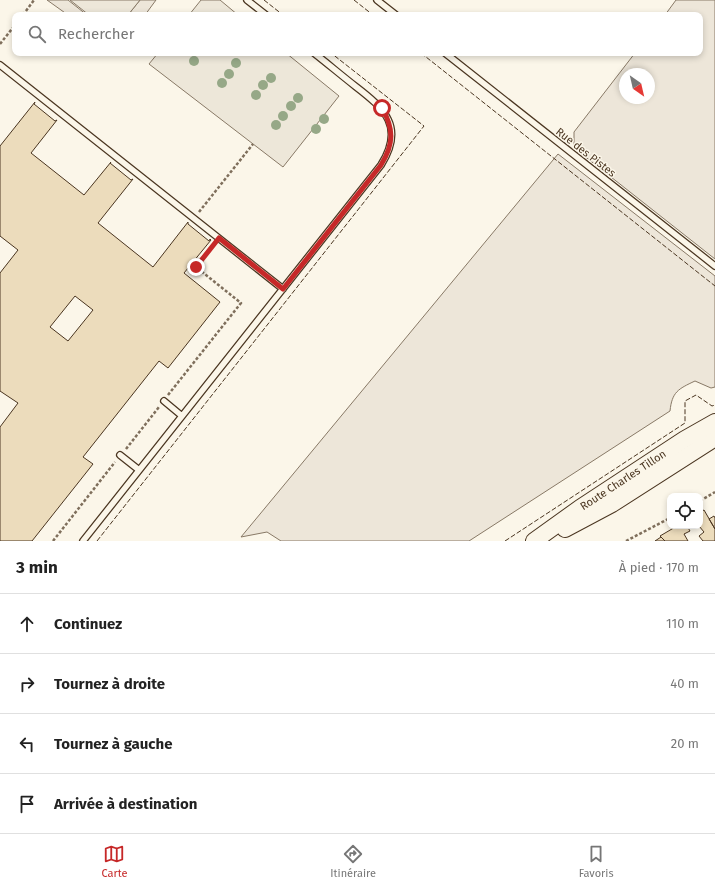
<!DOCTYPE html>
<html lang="fr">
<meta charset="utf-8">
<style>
body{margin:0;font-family:"Fira Sans",sans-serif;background:#f6f6f6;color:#222}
.controls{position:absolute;right:12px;bottom:12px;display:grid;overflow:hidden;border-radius:8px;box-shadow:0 2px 6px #0003}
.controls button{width:36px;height:36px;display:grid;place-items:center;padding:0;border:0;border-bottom:1px solid #e0e0e0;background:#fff;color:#222;font:20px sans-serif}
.compass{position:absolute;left:619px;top:68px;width:36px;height:36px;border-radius:50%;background:#fff;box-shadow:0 2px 6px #0003;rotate:146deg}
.stop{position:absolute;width:12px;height:12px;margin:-9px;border:3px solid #c62828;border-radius:50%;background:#fff}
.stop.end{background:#c62828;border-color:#fff;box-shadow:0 1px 4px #0008}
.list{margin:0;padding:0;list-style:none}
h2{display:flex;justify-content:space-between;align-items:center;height:52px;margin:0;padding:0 16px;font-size:17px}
h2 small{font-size:13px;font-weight:400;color:#767676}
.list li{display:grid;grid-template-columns:26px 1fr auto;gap:12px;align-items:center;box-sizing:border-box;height:60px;padding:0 16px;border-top:1px solid #e0e0e0}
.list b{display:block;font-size:15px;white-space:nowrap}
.list em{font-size:13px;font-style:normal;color:#767676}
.icon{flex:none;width:22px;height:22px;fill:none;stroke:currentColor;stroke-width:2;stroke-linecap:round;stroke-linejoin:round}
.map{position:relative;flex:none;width:715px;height:541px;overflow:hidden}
.search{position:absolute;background:#fff;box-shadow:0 2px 6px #0003;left:12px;right:12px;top:12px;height:44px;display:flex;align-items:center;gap:10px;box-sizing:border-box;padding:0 14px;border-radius:8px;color:#767676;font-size:15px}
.sheet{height:292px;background:#fff}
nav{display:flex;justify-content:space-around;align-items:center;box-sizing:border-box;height:56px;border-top:1px solid #e0e0e0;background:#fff;font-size:11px;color:#767676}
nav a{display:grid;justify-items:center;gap:2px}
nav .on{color:#c62828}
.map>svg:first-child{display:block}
</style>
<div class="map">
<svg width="715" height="541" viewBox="0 0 715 541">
<rect width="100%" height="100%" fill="#fbf6e9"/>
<path fill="#ede6d9" stroke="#887966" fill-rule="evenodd" d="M47,0H68L87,15H68Z
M140,0H156L145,15H128Z
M676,0H715V259L578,151L574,145V132L635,53H700V15H665ZM625,74H649V98H625Z
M558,154L715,276V387L711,388L695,381C678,389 672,392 670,411L469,541H281L267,532L241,537Z"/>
<path fill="#ede7d9" stroke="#887966" d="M70,0H140L128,15H89Z
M201,0H220L238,15H189Z
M158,53H286L339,96L283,167L149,64Z"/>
<path fill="#ecdcbc" stroke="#4a3520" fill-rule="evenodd" d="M35,102L34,104L55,121L57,120L31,153L84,195L111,162L110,163L131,180L133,179L98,223L153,267L188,222V224L209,241L210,239L211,240L184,273L220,302L168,368L159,361L83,457L93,464L32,541H0V427L18,403L0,391V273L18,250L0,236V146ZM75,296L93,310L68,341L50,327Z
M704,510L715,529V541H703L699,536L704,532L699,526H700V512Z
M714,516L715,518V529L709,519Z
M677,526H687L690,531L684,534L688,541H665L660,536Z
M661,537L665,541H655Z"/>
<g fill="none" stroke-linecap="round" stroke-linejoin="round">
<g stroke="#4a3520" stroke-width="8">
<path id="lane" d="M247,0L266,15
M377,0L396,15
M445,53L715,266
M0,65L283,289
M164,401L182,416
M120,455L139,470
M83,541L381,165C405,127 385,109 355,86C341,75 328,64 314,53"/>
</g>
<g stroke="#4a3520" stroke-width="18">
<g id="secondary">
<path d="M565,529L612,504L715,438"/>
<path id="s1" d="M534,541L580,508L685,439L715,422"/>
</g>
</g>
<path stroke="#7f6f5c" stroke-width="2.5" stroke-dasharray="3 2" stroke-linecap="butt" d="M23,15L34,0
M0,44L15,25
M199,212L253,144
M168,395L241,303L196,267L214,245
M126,449L159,407
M700,501L715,492
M53,541L115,462
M626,541L670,518"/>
<use href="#lane" stroke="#fbf6e9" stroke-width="5.5"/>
<use href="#secondary" stroke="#fbf6e9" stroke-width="16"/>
<path stroke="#4a3520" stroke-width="1" stroke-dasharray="5 2" stroke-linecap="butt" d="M264,0L283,15
M354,0L373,15
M421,53L715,286
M97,541L424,126L331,53
M505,541L685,423V401L696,395L712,406L715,405"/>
</g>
<g fill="#96a887">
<circle cx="194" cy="61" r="5"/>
<circle cx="236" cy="63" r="5"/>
<circle cx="229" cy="74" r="5"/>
<circle cx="271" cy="78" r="5"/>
<circle cx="222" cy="83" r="5"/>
<circle cx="263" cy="85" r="5"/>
<circle cx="256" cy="95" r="5"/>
<circle cx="298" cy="98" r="5"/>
<circle cx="291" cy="106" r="5"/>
<circle cx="283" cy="116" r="5"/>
<circle cx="324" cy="119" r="5"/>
<circle cx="276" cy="125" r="5"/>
<circle cx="316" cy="129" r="5"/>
</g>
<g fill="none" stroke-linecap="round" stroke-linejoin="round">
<path stroke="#c62828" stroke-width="5" d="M196,267L219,238L283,289L381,165C394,144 394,129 382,108"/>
</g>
<g text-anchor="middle" stroke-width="3" stroke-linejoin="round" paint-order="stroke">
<g font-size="11" fill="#4a3520" stroke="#fbf6e9">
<text transform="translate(586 152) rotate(38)" y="4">Rue des Pistes</text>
<text dy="4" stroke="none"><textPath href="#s1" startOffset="108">Route Charles Tillon</textPath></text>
</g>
</g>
</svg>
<div class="controls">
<button><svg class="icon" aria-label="locate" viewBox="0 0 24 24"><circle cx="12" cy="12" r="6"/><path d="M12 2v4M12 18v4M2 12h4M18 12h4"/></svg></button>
</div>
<svg class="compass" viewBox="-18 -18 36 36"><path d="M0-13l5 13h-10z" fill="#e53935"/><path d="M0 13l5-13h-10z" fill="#767676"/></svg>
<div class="stop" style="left:382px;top:108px"></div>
<div class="stop end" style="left:196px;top:267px"></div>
<div class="search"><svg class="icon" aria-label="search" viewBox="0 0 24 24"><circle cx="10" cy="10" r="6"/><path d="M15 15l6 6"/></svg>Rechercher</div>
</div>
<section class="sheet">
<h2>3 min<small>À pied · 170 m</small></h2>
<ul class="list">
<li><svg class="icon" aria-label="ahead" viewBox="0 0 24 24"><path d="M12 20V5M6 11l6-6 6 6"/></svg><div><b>Continuez</b></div><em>110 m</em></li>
<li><svg class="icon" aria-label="right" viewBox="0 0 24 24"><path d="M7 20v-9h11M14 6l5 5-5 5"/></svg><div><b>Tournez à droite</b></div><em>40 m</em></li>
<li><svg class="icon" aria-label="left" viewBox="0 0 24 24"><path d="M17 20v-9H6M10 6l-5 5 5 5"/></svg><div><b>Tournez à gauche</b></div><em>20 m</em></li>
<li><svg class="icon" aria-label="arrive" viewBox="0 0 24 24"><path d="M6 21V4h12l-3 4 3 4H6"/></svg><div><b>Arrivée à destination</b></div></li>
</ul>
</section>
<nav>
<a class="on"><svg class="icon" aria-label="map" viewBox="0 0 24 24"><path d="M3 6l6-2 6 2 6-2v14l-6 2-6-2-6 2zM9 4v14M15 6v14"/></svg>Carte</a>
<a><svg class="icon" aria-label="directions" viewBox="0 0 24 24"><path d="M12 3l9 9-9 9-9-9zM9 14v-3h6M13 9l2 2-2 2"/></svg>Itinéraire</a>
<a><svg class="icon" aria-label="saved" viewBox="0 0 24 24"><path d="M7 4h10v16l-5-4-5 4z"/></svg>Favoris</a>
</nav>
